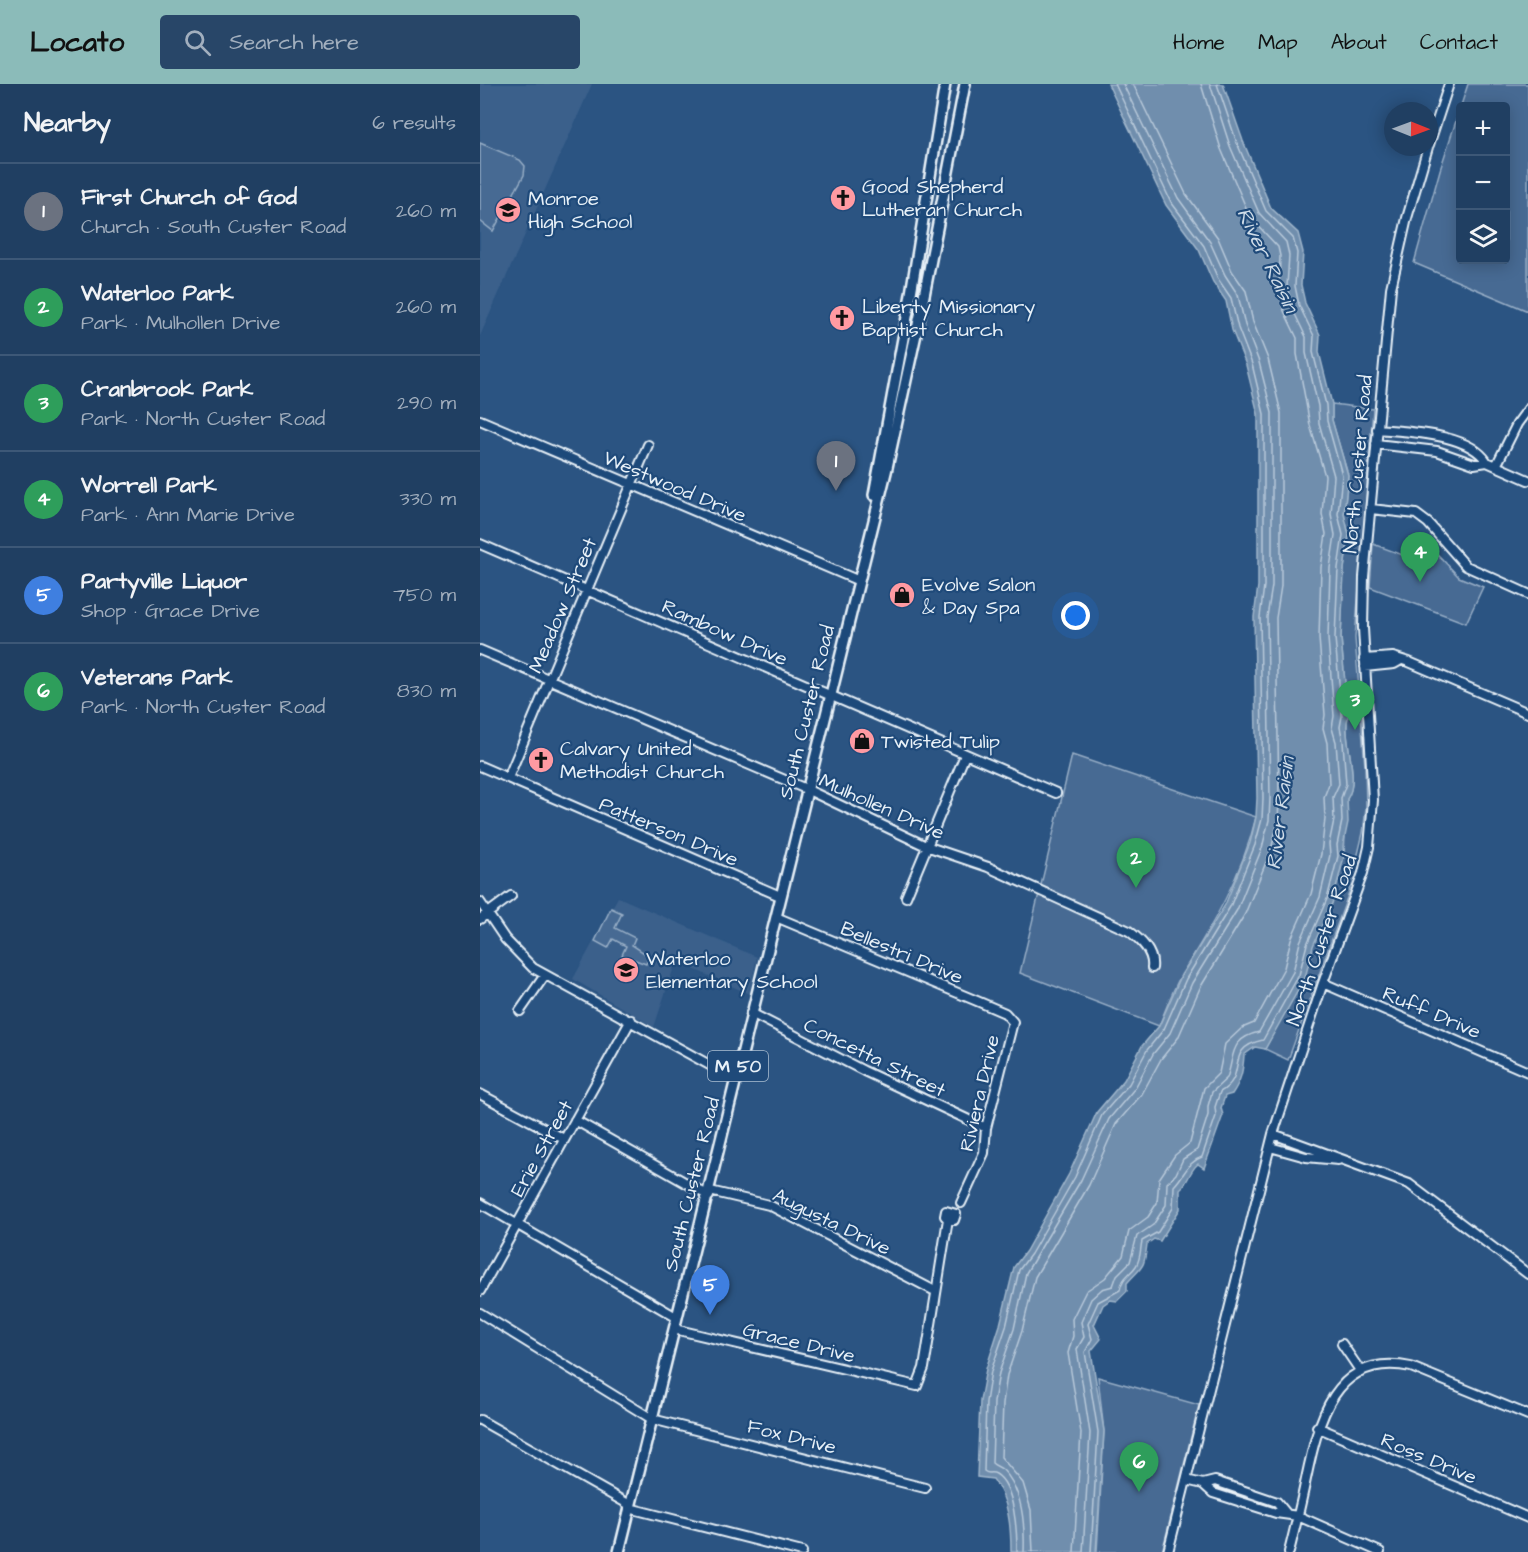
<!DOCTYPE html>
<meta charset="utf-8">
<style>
body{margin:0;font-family:"Architects Daughter",sans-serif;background:#284668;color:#f1f3f6}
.controls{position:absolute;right:18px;top:18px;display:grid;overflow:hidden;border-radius:6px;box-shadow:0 3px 15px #0003}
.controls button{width:54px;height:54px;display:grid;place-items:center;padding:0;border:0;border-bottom:2px solid #3d5877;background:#203f62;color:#f1f3f6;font:30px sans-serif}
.compass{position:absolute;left:904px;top:18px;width:54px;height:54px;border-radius:50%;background:#203f62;box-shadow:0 3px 15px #0003;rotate:91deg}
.you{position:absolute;left:596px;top:532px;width:21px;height:21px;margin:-15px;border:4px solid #fff;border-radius:50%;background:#1a73e8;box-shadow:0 0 0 9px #1a73e833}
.badge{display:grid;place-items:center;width:39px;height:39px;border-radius:50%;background:#8bbbb9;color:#fff;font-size:20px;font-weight:700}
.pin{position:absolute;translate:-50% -50px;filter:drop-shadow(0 2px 3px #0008)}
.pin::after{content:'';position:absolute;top:32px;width:21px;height:18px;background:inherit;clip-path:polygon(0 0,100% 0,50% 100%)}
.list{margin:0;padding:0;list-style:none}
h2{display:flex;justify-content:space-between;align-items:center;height:78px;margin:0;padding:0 24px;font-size:26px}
h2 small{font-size:20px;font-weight:400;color:#a2afbe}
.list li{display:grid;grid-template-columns:39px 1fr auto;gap:18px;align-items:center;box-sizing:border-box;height:96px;padding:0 24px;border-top:2px solid #3d5877}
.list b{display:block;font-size:22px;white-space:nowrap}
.list p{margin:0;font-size:20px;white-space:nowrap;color:#a2afbe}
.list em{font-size:20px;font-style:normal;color:#a2afbe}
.icon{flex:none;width:33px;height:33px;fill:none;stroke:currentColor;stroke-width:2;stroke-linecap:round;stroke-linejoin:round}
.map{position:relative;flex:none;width:1048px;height:1468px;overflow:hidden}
header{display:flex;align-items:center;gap:36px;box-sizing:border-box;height:84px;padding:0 30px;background:#8bbbb9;color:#111}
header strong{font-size:28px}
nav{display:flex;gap:33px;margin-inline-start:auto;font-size:21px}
.search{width:420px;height:54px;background:#284668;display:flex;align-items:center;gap:15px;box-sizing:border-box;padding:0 21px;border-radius:6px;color:#a2afbe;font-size:22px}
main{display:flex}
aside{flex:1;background:#203f62}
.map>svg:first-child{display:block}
</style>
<header>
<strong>Locato</strong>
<div class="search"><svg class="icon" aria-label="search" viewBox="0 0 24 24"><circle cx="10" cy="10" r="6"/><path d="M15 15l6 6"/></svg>Search here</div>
<nav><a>Home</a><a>Map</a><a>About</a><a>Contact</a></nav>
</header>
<main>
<aside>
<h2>Nearby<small>6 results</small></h2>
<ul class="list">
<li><span class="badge" style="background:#6b7280">1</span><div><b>First Church of God</b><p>Church · South Custer Road</p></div><em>260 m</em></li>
<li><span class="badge" style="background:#2e9e5b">2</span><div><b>Waterloo Park</b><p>Park · Mulhollen Drive</p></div><em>260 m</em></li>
<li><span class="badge" style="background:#2e9e5b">3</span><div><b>Cranbrook Park</b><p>Park · North Custer Road</p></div><em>290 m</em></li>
<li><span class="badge" style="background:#2e9e5b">4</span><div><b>Worrell Park</b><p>Park · Ann Marie Drive</p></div><em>330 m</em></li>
<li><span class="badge" style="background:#3f7fe0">5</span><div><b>Partyville Liquor</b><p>Shop · Grace Drive</p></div><em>750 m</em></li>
<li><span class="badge" style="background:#2e9e5b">6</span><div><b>Veterans Park</b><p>Park · North Custer Road</p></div><em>830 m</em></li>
</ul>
</aside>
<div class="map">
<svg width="1048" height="1468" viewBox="0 0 1048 1468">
<rect width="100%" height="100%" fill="#2b5482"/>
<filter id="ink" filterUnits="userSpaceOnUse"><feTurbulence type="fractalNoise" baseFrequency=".0167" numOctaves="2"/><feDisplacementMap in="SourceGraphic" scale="12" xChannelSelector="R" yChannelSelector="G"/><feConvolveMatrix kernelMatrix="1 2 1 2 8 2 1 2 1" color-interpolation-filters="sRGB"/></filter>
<g filter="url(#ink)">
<path fill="#3a608b" d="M0,0H112L0,252Z
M138,813L277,873L269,910L196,877L174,943L93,895Z"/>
<path fill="#476b93" stroke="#98aec6" stroke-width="1.5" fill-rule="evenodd" d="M988,0H1048V227L934,179L960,86ZM980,22H1026V176H980Z
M0,59L40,76L45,82L44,91L13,147L0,137Z
M852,320L893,325L875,554L885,683L886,724L883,749L869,808L808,976L785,965L820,900L832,872V862L853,817L864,772L867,714C881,696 862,654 868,633L861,554L864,485L869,451L864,430L868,391L852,336Z
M945,457L979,493L1003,503L986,539L890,503L893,460L942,478Z
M592,671L776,733C762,792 733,840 701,891C692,907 686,925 679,942L540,889Z
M131,824L142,829L135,844L155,854L152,861L169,872L166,880L142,871L146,862L133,855L128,864L115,857Z
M618,1293L719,1321L682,1468H617L624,1348Z"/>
<path fill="#708ead" stroke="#a0b6cb" stroke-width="1.5" d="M628,0H743L763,57L791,124L818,149L823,168L821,201L825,219L840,251L839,268L852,320V336L868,391L864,430L869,451L864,485L861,554L868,633C862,655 881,696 867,715L868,738L863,762L864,772L853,817L833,862L825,894L785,965L775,963L764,971C763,987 761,997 752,1010L745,1012L741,1024L743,1031L724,1084L718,1080C709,1087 709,1098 700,1105V1125L680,1157L674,1155L667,1160C664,1186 663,1181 647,1199V1207L637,1217L630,1216L623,1221L614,1241L621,1255L611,1267L624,1347L616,1468H531C531,1443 529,1415 513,1395L497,1393L500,1317L506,1285L520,1241L534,1183L546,1167L589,1090L617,1028L644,996L662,962L679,942L701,892L745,821L770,759L776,733L777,714L774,533L778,502V330L766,281L752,246L746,217L733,198L719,166L686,121Z"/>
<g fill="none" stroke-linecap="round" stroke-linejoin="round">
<path stroke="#b8c9da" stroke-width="1.5" d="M537,1468C537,1449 535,1401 516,1390C511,1387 508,1391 504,1387L506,1318L511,1287L526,1243L539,1186L551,1170L595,1093L622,1031L649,1000L667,966L684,945L706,895L750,823L775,761L782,735L783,714L780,533L784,502V330L772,280L758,244L751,214L738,195L724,162L691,118L635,0
M544,1468C545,1442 543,1406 523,1386C520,1383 515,1382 512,1379L514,1318L519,1289L534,1245L546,1189L601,1096L629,1035L655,1004L673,970L690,949L712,899L757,826L782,764L789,736L790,714L787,533L792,502V329L779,278L765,241L758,211L745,191L730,158L698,114L643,0
M553,1468L551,1426L543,1399L521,1373L523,1319L527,1291L542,1247L555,1193L609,1101L636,1040L662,1010L681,975L698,954L720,904L765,830L791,766L798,738L799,714L796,534L801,502V329L788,275L773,238L766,207L752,187L738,154L706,110L653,0
M594,1468L601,1349L588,1269L593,1252L592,1235L606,1207L625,1194L643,1172L649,1147L668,1133L677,1119L679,1095L695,1071L710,1059L724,1004L739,989L745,960L762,944L774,939L804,884L811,855L831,810L841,770L845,735L844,713L849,700L847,659L843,644L845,631L839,554L841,483L846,450L842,430L845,392L830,341L817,270V254L804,227L799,205L800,172L798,163L770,133L741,65L721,0
M603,1468L610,1349L597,1265L604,1253L601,1238L611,1215L622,1205L633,1202L637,1191L650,1178L657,1152L673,1141L686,1121L687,1099L696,1090L703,1075L717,1066L728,1031V1022L732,1008L747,994C755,971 749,955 779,948L813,888L820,858L840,813L850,771L849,760L854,736L853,713L859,700L856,658L852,644L854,632L848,554L850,484L855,451L851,430L854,392L839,339L838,322L826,269V253L812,224L807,203L809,171L806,158L779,129L750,62L730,0
M611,1468L618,1348L605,1268L612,1255L608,1240L618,1218L640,1206C642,1193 650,1191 656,1182C661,1174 660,1166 662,1157L678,1148L693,1124L694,1102C705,1091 707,1078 722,1073L736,1032L735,1023L740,1008C770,991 742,965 783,956L819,891L827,860L847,815L858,772L857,761L862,737L861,714L866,700L863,658L860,643L862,632L855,554L858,484L863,451L858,430L862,391L847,337L846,321L833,268L834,252L819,221L815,202L817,169L813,154L786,127L757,59L737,0"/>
<g stroke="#e8f1f8" stroke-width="12">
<path id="minor" d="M949,61L969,0
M0,336L377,496
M897,345C928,348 989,349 1007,378
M896,360L957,367L994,380L1007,378L1048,396
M1016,382L1037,340L1048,325
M891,425L936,430L948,439L986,482L1048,510
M0,460L576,709
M0,566L326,705L446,762L508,783L649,847C661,856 674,868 672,884
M884,575L913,573L929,578L1048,629
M885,583L914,580L921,576
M0,682L300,812
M28,694L168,361
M426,813L485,671
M0,818L25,855L53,884L255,995
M296,833L497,917L525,929L533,938L506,1044L504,1069L481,1119
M0,835L31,812
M843,899L1048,988
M40,927L65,891
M271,929L384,987L506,1044
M0,1010L84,1055
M95,1036L229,1112
M793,1050L929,1100L1048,1190
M790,1063L826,1073L858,1076
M230,1107L289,1121L455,1207
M0,1119L196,1233
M0,1207L151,936
M0,1229L172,1335L445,1404
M194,1245L437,1302L444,1284L468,1135L474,1136L476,1130L466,1127L465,1132L468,1135
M862,1260L881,1288
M0,1336L150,1421
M837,1343L1048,1434
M706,1396L723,1400L733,1409L796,1429L818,1432L900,1468
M723,1400L735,1397L797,1418L806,1429
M149,1424L322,1468
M688,1468L793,1050L843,899L883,789L889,763L893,716L883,544L884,493L911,204L927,134L948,63
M809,1468C815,1444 821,1420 826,1395C838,1338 854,1267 931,1283L1048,1331"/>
</g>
<g stroke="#e8f1f8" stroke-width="14">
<path id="major" d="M394,411L429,222L465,0
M139,1468L406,388L441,227L485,0"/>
</g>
<use href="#minor" stroke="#1f4a7a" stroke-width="8"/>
<use href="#major" stroke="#1f4a7a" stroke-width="9"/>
</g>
</g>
<defs>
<g id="church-disc" transform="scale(1.35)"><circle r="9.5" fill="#ff9aa2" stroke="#1f4a7a"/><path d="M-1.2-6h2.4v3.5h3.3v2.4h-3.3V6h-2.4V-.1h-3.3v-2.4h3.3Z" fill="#111"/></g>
<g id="school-disc" transform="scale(1.35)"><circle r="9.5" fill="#ff9aa2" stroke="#1f4a7a"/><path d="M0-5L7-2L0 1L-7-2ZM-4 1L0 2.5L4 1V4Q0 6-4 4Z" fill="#111"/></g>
<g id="shop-disc" transform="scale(1.35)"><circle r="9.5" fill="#ff9aa2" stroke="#1f4a7a"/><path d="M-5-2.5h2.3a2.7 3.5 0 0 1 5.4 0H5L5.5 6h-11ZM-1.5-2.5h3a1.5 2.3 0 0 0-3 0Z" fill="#111"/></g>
</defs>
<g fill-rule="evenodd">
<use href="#church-disc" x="363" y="114"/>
<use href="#school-disc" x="28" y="126"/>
<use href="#church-disc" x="362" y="234"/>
<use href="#shop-disc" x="422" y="511"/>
<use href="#shop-disc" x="382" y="657"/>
<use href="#church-disc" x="61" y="676"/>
<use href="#school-disc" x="146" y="886"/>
</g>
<g text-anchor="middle" stroke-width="4.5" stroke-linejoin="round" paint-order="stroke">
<rect fill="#1f4a7a" stroke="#acbfd2" stroke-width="1.5" x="228" y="967" width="60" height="30" rx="4.5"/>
<g font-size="18" font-weight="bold" fill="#e8f1f8">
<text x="258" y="988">M 50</text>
</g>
<g font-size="20" fill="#e8f1f8" stroke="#1f4a7a" text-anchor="start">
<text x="382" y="109">Good Shepherd<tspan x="382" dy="23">Lutheran Church</tspan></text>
<text x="48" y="121">Monroe<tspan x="48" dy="23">High School</tspan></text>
<text x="382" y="229">Liberty Missionary<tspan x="382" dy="23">Baptist Church</tspan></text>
<text x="442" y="507">Evolve Salon<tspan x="442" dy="23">&amp; Day Spa</tspan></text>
<text x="401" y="664">Twisted Tulip</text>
<text x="80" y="671">Calvary United<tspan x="80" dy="23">Methodist Church</tspan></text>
<text x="166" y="881">Waterloo<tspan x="166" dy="23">Elementary School</tspan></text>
</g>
<g font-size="20" fill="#e8f1f8" stroke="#1f4a7a">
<text transform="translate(877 380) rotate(-85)" y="7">North Custer Road</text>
<text transform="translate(195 402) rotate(23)" y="7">Westwood Drive</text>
<text transform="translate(82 521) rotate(-67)" y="7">Meadow Street</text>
<text transform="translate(245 548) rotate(24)" y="7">Rambow Drive</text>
<text transform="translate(326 628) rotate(-76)" y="7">South Custer Road</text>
<text transform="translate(402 722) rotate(24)" y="7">Mulhollen Drive</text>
<text transform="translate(189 747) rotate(23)" y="7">Patterson Drive</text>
<text transform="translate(841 856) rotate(-71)" y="7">North Custer Road</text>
<text transform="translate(422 868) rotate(23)" y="7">Bellestri Drive</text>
<text transform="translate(952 928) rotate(23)" y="7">Ruff Drive</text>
<text transform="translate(395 973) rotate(26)" y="7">Concetta Street</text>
<text transform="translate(499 1009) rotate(-77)" y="7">Riviera Drive</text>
<text transform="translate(61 1064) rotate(-61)" y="7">Erie Street</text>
<text transform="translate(211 1100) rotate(-76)" y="7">South Custer Road</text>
<text transform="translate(352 1137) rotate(26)" y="7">Augusta Drive</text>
<text transform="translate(319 1258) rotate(14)" y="7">Grace Drive</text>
<text transform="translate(312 1352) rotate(14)" y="7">Fox Drive</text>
<text transform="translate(949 1374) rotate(23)" y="7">Ross Drive</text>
</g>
<g font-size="21" font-style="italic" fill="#d0dde9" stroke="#1f4a7a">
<text transform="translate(788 176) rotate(64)" y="7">River Raisin</text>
<text transform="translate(800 729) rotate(-83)" y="7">River Raisin</text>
</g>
</g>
</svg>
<div class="controls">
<button>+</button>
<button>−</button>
<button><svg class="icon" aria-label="layers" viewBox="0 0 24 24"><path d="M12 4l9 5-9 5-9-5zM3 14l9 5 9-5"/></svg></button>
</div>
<svg class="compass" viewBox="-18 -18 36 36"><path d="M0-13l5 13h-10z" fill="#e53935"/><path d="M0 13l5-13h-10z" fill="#a2afbe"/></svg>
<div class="you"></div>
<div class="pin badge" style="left:356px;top:407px;background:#6b7280">1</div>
<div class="pin badge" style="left:656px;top:804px;background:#2e9e5b">2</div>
<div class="pin badge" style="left:875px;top:646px;background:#2e9e5b">3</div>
<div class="pin badge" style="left:940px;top:498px;background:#2e9e5b">4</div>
<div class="pin badge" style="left:230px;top:1231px;background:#3f7fe0">5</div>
<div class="pin badge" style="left:659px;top:1408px;background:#2e9e5b">6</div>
</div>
</main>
